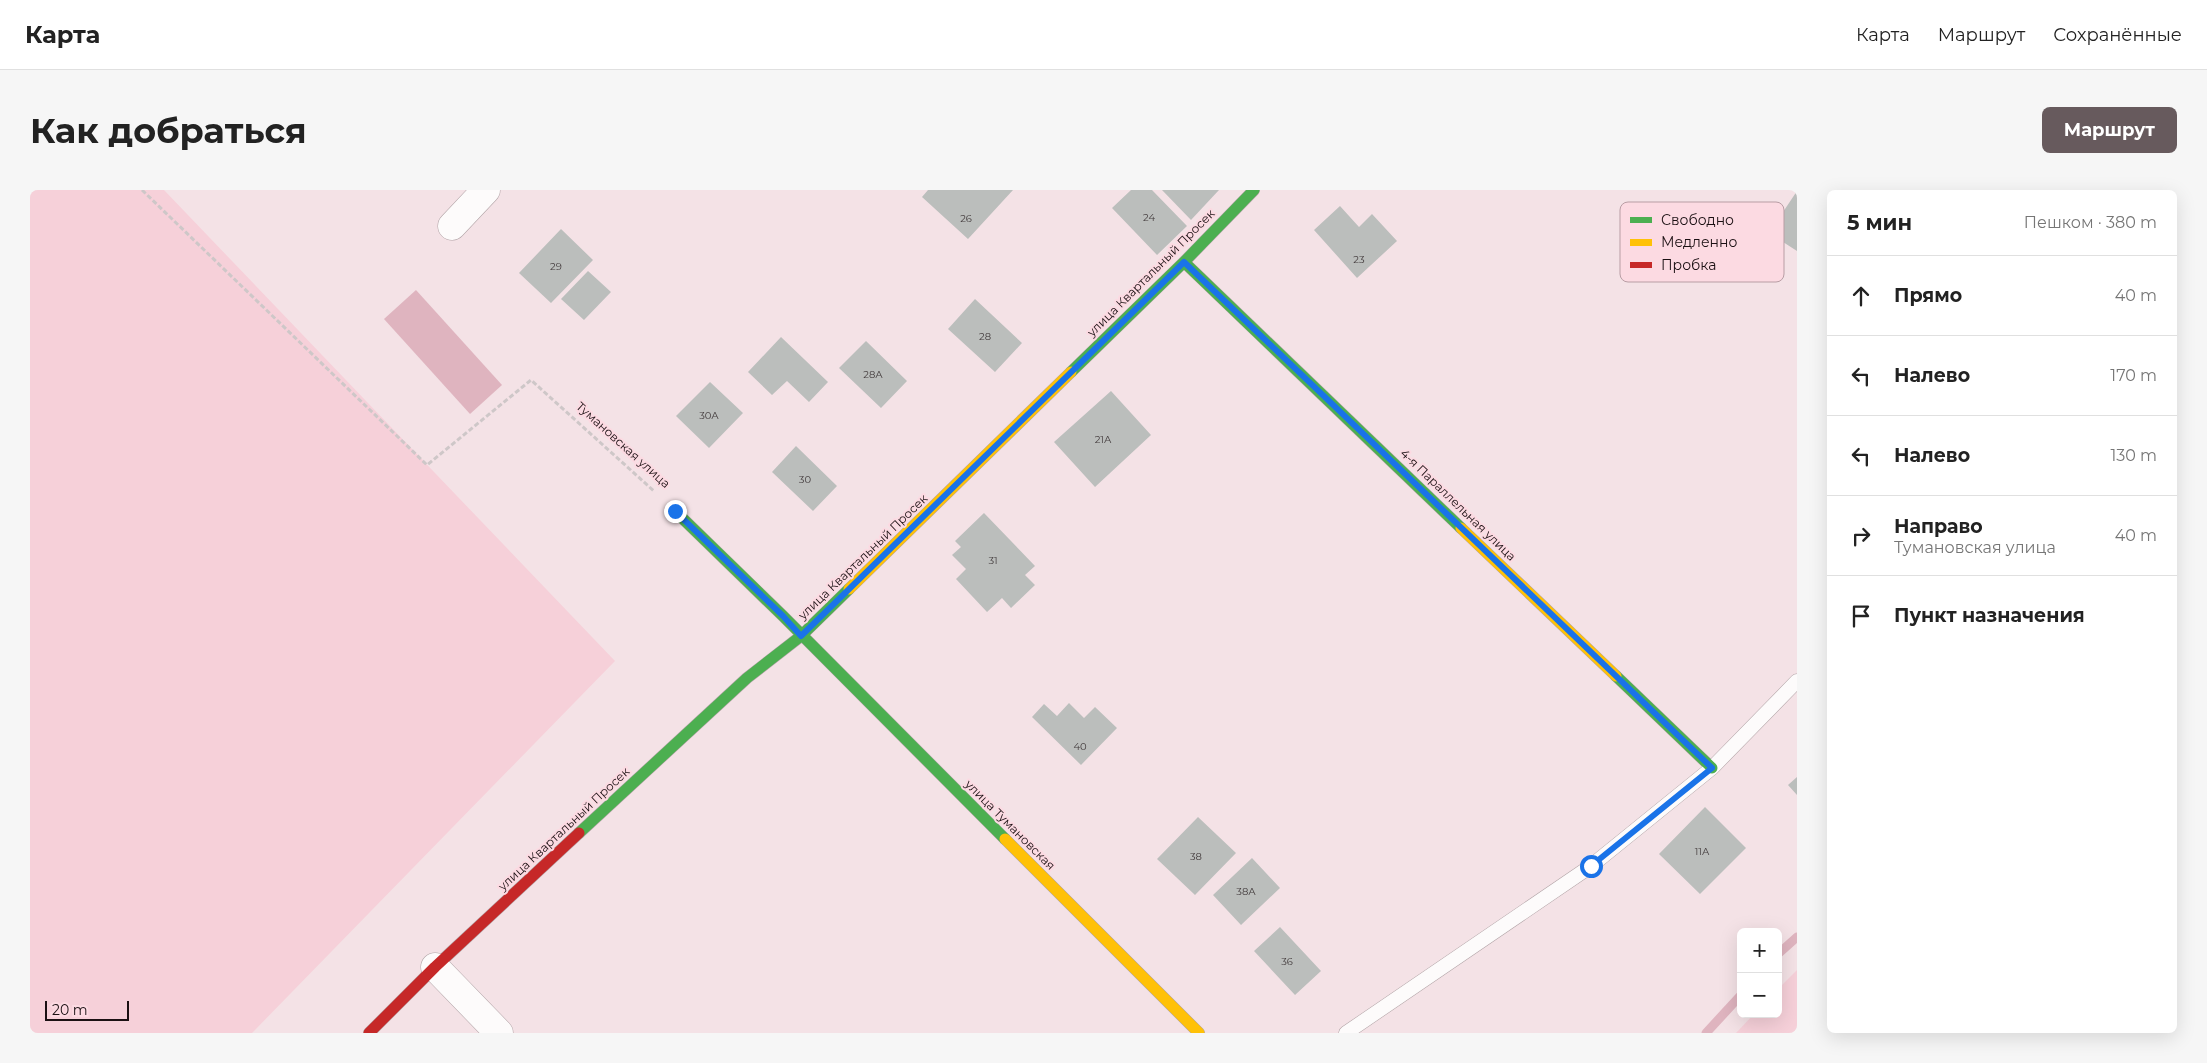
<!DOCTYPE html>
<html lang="ru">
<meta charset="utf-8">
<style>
body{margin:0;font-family:Montserrat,sans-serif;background:#f6f6f6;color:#222}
.controls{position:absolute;right:15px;bottom:15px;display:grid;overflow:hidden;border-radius:8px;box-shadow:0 5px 20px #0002}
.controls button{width:45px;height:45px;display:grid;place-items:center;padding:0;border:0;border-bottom:1px solid #e0e0e0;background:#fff;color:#222;font:25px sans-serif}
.scale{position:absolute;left:15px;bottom:12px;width:84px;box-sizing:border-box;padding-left:5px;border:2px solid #1b1013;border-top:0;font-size:14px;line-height:18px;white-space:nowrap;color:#1b1013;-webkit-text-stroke:4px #fcdae2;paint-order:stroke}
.stop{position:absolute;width:15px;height:15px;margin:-11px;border:4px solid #1a73e8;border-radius:50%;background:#fff}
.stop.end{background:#1a73e8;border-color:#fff;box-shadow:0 1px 5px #0008}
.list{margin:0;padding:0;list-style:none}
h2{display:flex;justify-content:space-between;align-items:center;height:65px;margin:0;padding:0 20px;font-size:21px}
h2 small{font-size:16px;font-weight:400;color:#767676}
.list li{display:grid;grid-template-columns:32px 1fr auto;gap:15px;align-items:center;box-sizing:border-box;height:80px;padding:0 20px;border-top:1px solid #e0e0e0}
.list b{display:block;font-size:19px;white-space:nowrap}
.list p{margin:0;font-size:16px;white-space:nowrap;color:#767676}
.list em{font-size:16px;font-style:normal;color:#767676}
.icon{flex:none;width:28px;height:28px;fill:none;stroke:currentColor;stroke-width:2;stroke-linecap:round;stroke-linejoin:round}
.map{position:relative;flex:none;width:1767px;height:843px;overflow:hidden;border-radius:8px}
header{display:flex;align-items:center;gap:30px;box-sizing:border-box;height:70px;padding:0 25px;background:#fff;border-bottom:1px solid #e0e0e0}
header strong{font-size:24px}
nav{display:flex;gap:28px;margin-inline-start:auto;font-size:18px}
.intro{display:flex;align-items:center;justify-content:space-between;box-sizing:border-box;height:120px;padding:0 30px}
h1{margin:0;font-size:35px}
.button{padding:12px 22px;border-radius:8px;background:#675a5d;color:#fff;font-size:18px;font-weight:700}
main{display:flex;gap:30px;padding:0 30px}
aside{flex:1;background:#fff;border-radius:8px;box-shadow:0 5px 20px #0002}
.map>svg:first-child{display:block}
</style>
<header>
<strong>Карта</strong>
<nav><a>Карта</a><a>Маршрут</a><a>Сохранённые</a></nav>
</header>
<div class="intro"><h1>Как добраться</h1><a class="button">Маршрут</a></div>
<main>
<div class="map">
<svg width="1767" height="843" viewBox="0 0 1767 843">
<rect width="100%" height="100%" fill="#f4e2e6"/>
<path fill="#f6d0d9" d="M0,0H134L585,471L222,843H0Z
M1767,780V843H1706L1724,824H1748V799Z"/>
<path fill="#dfb4bf" d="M386,100L472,195L440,224L354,129Z"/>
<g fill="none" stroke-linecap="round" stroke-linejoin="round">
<path stroke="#dfb4bf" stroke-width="9" d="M1748,764L1767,747
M1676,843L1711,805"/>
</g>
<path fill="#bbbebc" d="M898,0H983L938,49L892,7Z
M1101,0H1122L1157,36L1127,65L1082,18Z
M1132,0H1189L1161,30Z
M1767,1V61L1739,43Z
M1310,16L1329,37L1342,24L1367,51L1327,88L1284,40Z
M531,39L563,70L521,113L489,83Z
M558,81L581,102L554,130L531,109Z
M945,109L992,153L965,182L918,139Z
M751,147L798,192L779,212L757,191L742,205L718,182Z
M836,151L877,191L851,218L809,178Z
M680,192L713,223L679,258L646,226Z
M1081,201L1121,245L1065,297L1024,252Z
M766,256L807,296L783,321L742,282Z
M954,323L1005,376L995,385L1005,395L981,418L972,408L957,422L926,389L936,379L922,365L931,357L925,351Z
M1039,513L1054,528L1065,517L1087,538L1051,575L1002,527L1014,514L1027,526Z
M1767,587V605L1758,595Z
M1675,617L1716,658L1670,704L1629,664Z
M1168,627L1206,663L1165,705L1127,669Z
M1222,668L1250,698L1211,735L1183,705Z
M1250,737L1291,781L1265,805L1224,761Z"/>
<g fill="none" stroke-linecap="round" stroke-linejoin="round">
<g stroke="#b1a3a6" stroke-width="15">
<path id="lane" d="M1316,843L1561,676L1682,578L1767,491"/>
</g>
<g stroke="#b1a3a6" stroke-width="29">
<path id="street" d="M422,36L456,0
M405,777L469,843"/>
</g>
<g stroke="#b1a3a6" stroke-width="12">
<path id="fast" d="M1154,72L1431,338
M1041,182L1154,72L1224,0
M645,321L753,426L975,649
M1586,486L1682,578
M549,643L717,488L771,446L819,399"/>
</g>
<g stroke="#b1a3a6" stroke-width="12">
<path id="slow" d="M1431,338L1586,486
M819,399L1041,182
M975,649L1169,843"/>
</g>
<g stroke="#b1a3a6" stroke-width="12">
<path id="jam" d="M339,843L405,777L549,643"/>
</g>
<path stroke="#cec7c8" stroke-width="3" stroke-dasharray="5 2.5" stroke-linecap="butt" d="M112,0L397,275L501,190L625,302"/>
<use href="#lane" stroke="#fdfbfb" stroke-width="14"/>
<use href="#street" stroke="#fdfbfb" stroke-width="28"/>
<use href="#fast" stroke="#4caf50" stroke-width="11"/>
<use href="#slow" stroke="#ffc107" stroke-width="11"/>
<use href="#jam" stroke="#c62828" stroke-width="11"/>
</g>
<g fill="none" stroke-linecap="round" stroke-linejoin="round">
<path stroke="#1a73e8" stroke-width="6" d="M645,321L753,426L771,446L1154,72L1682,578L1561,676"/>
</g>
<g text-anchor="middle" stroke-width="4" stroke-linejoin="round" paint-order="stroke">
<g font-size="10" fill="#433c3d">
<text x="1119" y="31">24</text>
<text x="936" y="32">26</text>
<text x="1329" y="73">23</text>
<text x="526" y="80">29</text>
<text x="955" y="150">28</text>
<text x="843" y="188">28А</text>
<text x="679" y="229">30А</text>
<text x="1073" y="253">21А</text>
<text x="775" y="293">30</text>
<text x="963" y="374">31</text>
<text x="1050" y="560">40</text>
<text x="1672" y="665">11А</text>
<text x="1166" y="670">38</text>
<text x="1216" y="705">38А</text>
<text x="1257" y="775">36</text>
</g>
<g font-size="12" fill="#1b1013" stroke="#fcdae2">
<text transform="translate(1121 83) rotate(-45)" y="4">улица Квартальный Просек</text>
<text transform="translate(593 255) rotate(42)" y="4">Тумановская улица</text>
<text transform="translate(1428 315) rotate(44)" y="4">4-я Параллельная улица</text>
<text transform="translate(833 367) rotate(-44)" y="4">улица Квартальный Просек</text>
<text transform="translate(980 635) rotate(45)" y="4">улица Тумановская</text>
<text transform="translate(534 639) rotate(-43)" y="4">улица Квартальный Просек</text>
</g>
</g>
<rect x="1590" y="12" width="164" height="80" rx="8" fill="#fcdae2" stroke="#b89da4" stroke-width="1"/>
<rect x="1600" y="27" width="22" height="6" fill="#4caf50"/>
<rect x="1600" y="49" width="22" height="7" fill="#ffc107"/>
<rect x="1600" y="72" width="22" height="6" fill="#c62828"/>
<g font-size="14" fill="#1b1013">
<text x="1631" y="35">Свободно</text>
<text x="1631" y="57">Медленно</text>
<text x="1631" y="80">Пробка</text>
</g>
</svg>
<div class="controls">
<button>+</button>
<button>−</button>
</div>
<div class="scale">20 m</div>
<div class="stop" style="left:1561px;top:676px"></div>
<div class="stop end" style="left:645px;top:321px"></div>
</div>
<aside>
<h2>5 мин<small>Пешком · 380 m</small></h2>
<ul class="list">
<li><svg class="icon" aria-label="ahead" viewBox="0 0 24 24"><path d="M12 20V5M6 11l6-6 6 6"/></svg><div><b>Прямо</b></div><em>40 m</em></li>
<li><svg class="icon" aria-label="left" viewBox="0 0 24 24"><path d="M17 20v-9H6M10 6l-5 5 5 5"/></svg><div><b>Налево</b></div><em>170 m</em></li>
<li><svg class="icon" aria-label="left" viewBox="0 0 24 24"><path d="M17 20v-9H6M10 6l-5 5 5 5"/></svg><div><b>Налево</b></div><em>130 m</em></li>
<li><svg class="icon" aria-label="right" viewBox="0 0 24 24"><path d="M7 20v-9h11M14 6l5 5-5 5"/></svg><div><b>Направо</b><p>Тумановская улица</p></div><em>40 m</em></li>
<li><svg class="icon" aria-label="arrive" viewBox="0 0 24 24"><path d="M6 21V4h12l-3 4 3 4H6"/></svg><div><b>Пункт назначения</b></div></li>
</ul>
</aside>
</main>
